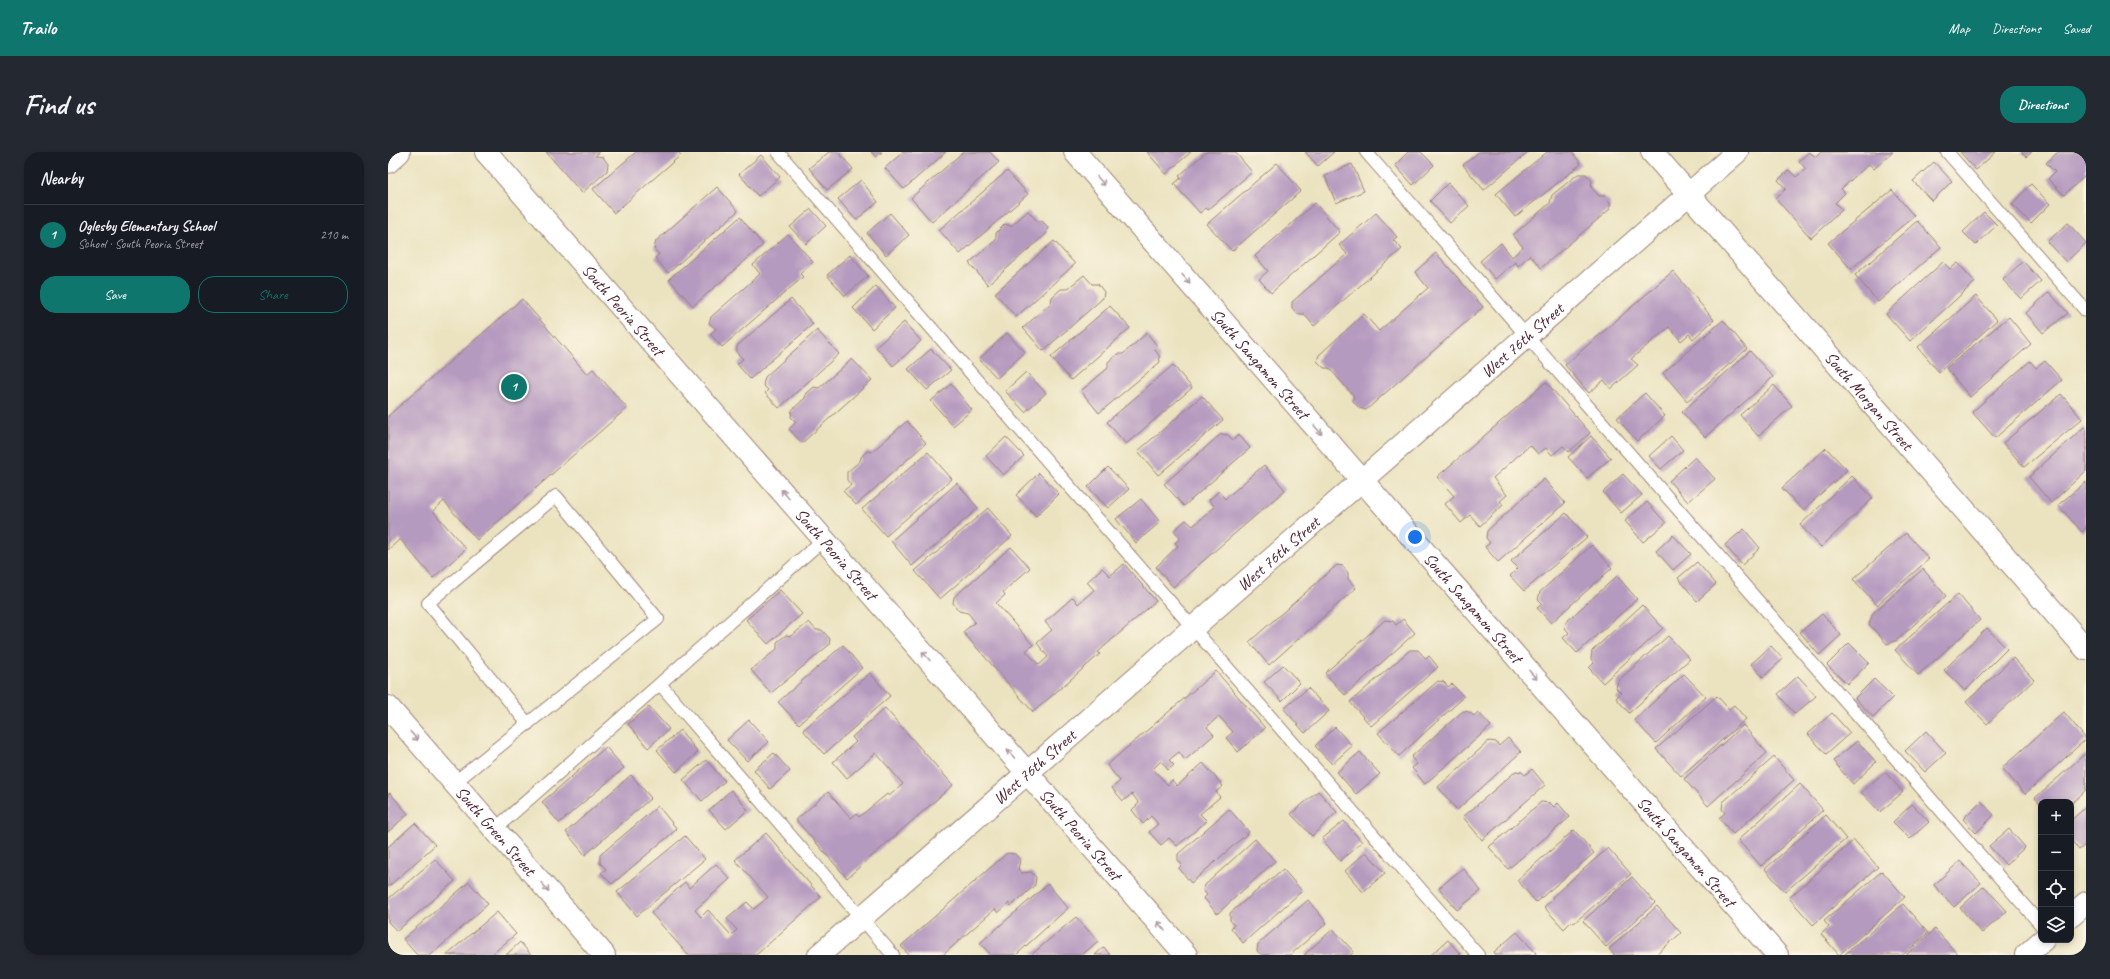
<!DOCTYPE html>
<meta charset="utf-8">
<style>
body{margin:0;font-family:Caveat,sans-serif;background:#242831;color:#f1f3f6}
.controls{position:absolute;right:12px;bottom:12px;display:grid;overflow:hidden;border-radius:8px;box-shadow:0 2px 6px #0003}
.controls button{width:36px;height:36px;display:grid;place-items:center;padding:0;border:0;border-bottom:1px solid #363941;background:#171b24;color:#f1f3f6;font:20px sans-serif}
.you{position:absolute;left:1027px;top:385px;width:14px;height:14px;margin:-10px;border:3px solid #fff;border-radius:50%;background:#1a73e8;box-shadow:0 0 0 6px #1a73e833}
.badge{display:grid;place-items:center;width:26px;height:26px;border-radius:50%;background:#0f766e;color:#fff;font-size:13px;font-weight:700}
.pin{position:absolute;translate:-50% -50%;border:2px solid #fff;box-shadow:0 1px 4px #0006}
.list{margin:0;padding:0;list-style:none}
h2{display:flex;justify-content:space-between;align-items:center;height:52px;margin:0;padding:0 16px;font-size:17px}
h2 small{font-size:13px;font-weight:400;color:#9ea1a6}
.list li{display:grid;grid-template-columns:26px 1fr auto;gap:12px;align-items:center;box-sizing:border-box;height:60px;padding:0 16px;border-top:1px solid #363941}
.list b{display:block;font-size:15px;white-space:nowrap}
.list p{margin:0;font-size:13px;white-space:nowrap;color:#9ea1a6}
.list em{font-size:13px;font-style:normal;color:#9ea1a6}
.actions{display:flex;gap:8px;padding:12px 16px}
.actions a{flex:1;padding:9px 0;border:1px solid #0f766e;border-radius:16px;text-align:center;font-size:14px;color:#0f766e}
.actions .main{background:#0f766e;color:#fff}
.icon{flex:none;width:22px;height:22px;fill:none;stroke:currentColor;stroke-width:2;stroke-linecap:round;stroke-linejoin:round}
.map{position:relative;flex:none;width:1698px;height:803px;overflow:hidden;border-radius:16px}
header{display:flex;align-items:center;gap:24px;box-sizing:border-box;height:56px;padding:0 20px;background:#0f766e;color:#fff}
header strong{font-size:19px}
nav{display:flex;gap:22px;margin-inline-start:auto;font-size:14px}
.intro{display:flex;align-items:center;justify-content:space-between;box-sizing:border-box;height:96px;padding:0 24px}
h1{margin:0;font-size:28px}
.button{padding:10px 18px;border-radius:16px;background:#0f766e;color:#fff;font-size:14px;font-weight:700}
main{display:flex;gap:24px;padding:0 24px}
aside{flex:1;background:#171b24;border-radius:16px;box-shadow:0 2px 6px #0003}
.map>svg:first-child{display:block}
</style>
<header>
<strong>Trailo</strong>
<nav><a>Map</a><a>Directions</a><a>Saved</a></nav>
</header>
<div class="intro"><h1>Find us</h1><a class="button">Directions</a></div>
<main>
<aside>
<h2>Nearby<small></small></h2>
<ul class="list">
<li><span class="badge">1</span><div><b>Oglesby Elementary School</b><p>School · South Peoria Street</p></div><em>210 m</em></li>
</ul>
<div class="actions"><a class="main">Save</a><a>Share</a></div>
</aside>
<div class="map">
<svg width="1698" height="803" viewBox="0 0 1698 803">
<rect width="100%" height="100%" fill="#fcf5e5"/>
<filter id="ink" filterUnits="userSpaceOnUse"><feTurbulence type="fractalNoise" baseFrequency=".025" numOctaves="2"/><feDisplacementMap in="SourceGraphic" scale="8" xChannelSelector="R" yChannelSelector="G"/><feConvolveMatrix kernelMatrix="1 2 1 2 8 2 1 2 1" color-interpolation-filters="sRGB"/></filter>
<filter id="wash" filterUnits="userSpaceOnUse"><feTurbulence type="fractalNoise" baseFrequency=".012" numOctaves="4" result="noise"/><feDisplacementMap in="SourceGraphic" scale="16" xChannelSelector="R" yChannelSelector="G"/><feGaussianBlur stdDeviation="0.9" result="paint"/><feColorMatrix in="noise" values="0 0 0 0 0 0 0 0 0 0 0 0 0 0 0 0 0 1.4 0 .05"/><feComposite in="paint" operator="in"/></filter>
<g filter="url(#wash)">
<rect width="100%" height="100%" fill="#ebe3c0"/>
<g id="blocks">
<path fill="#b59abf" d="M158,0H212L207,4L215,5L220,12L219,19L194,41Z
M248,0H290L293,3L226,61L205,37Z
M441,0H450L465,17L439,38L421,16Z
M483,0H494L488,5Z
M515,0H558L516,37L497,16Z
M575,0H602L611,10L544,70L523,46Z
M759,0H803L778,22Z
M818,0H847L864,20L820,58L818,56L812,61L786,32L793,26L791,24Z
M917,0H946L930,14Z
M1020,0H1033L1046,13L1025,33L1007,13Z
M1091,0H1140L1096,38L1075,13Z
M1159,0H1184L1193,12L1127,65L1108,42Z
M1421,0L1428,5L1433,0H1505L1486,17L1481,12L1453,37L1457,41L1447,51L1454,58L1423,86L1387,46L1398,37L1390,28L1401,18L1408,25L1418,17L1411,9Z
M1572,0H1608L1588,18Z
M1633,0H1644L1638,5Z
M1670,0H1698V23L1676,43L1660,27L1667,20L1658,11Z
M373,3L392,25L370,44L351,22Z
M1546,10L1564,29L1544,49L1525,29Z
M889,11L913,39L844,99L819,72Z
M964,12L976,39L948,51L937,24Z
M619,19L640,42L572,102L551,78Z
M1190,22H1198L1204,29L1203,35L1211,44H1216L1222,50V57L1153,116L1142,103L1130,114L1127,110L1107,127L1092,109L1113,91L1124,105L1135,95L1125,83L1162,51L1164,43Z
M473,28L490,50L468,68L450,47Z
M1060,31L1081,54L1062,71L1042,49Z
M1643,32L1662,52L1643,71L1624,52Z
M329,35L350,59L280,121L267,106L271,102L266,97L268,89Z
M1504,38L1526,64L1463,117L1440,91Z
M927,51L952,80L883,141L871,127L880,119L867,104Z
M423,57L438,74L418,92L402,75Z
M640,59L649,69H654L660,75L658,82L600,133L581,111L608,88V81L617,72L623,74Z
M1596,60L1609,73L1588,93L1575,80Z
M502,61L521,83L498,103L479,81Z
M988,61L1009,85L1005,88L1014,97L926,174L916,162H909L904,156V150L959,102L951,93Z
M352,65L375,93L305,154L281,127Z
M1529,69L1553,95L1490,150L1467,123Z
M1680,71L1698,91L1678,110L1659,90Z
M400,82L425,110L412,122L415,125L334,195L322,182L328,177L321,171L323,165L372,122L365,113Z
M666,89L687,112L628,165L607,141Z
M1048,101L1095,155L978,258L971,256L965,249L966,244L941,216H936L929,209L931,203L976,162L991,179L1040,136L1027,120Z
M462,103L480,124L457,144L439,123Z
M1635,109L1653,129L1633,147L1615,128Z
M1555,110L1562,117L1570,111L1587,130L1522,189L1498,162Z
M1285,119L1326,168L1305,187L1301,182L1293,189L1281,175L1243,207L1250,213L1223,237L1216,228L1201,241L1177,213Z
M696,123L704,132H710L716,140L715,146L655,199L635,176L663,151L664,145L673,137H679Z
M488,134L507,156L484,177L465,156Z
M1661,140L1680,161L1655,181L1638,161Z
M1588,144L1609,168L1551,220L1530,195Z
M134,147L199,222L205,217L239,256L89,388L56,349L45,359L78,397L45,426L12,387L0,398V264Z
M403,147L425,172L362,227L349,212L355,207L349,201V194Z
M722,154L742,176L683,228L663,205Z
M1621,165L1643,192L1582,245L1558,216Z
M1335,168L1359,197L1299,249L1275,221Z
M516,170L533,189L505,214L488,195Z
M429,178L451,202L391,256L377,241L380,238L375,233L377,225Z
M619,181L637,200L609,226L591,207Z
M759,181L770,195L767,198L771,203L772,210L711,261L693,239L720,216V210L729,202H735Z
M543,197L563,218L539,238L520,217Z
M1362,199L1385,225L1317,285L1294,260Z
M464,207L484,228L414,291L401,277L408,270L403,265L404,258L417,246L418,242L426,235L431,236Z
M1642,209L1648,216L1657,209L1674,228L1607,286L1584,260Z
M785,213L804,236L738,292L719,270Z
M638,220L658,241L637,260L617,239Z
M1158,230L1202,281L1181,300L1175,294L1164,303L1158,296L1150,302L1142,293L1105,326L1119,343L1112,349L1115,353L1092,374L1082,363L1073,371L1057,352L1066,344L1049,325Z
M563,232L584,258L565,274L543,249Z
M1386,233L1404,254L1370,284L1352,263Z
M1257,241L1277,264L1249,289L1229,266Z
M1673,242L1694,267L1636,315L1615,291Z
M814,244L835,268L770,323L750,299Z
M519,269L538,291L468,353L455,339L463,333L459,328V320L472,309L473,305L479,299L484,300Z
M1696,275L1698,277V319L1663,351L1641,325Z
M833,282L840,283L845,288L851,283L862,296L796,354L776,332Z
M1203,284L1223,306L1199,326L1180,305Z
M1283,284L1295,298L1273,317L1261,304Z
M618,285L636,304L615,323L598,304Z
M1438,296L1459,318L1415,358L1394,336Z
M540,300L564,327L498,384L474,357Z
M1307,305L1327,327L1300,350L1281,329Z
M876,313L897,338L785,435L768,415L790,394L787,391L792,386L786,378L798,368L805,374L827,355L821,348L831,339L837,347Z
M720,315L741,337L720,356L700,335Z
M651,321L671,342L648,364L628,343Z
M1235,322L1254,343L1233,361L1215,340Z
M1464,324L1485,346L1433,395L1412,373Z
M1156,327L1177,351L1110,410L1097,395L1102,391L1098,386L1099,379Z
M1698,330V376L1694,380L1670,353Z
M569,331L590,356L524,414L503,389Z
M753,347L772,370L748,391L728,367Z
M1259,350L1278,371L1255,390L1237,369Z
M600,356L624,384L552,447L527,419Z
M1178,361L1199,385L1136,439L1122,424L1130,416L1123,409Z
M1356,377L1372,396L1354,413L1337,393Z
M1518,381L1541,407L1489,453L1465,427Z
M1285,383L1303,402L1285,418L1268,399Z
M1204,393L1224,416L1163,471L1149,456L1154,452L1150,448L1152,440Z
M623,395L642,416L615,440L617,443L608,451L645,493L638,499L651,513L660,505L649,491L664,478L657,470L685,445L690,452L706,438L699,430L714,416L722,424L736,412L768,449L710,500L712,502L645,560L575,480L587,470L580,461L571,459L565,451L566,445Z
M1309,410L1328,432L1309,449L1290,426Z
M949,413L955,414L960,421V427L968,436L881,513L861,490Z
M1535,417L1558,444L1509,488L1499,492L1481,472L1485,461Z
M1229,424L1249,447L1189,501L1175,486L1181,481L1177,476L1178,470Z
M392,438L414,462L380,492L358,468Z
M1570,442L1592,468L1530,523L1507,498Z
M1254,453L1275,476L1215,531L1201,516L1206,511L1203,507L1204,499Z
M1434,462L1453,483L1431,503L1412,480Z
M1015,467L1027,481L957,543L937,521L997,468L1005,469L1008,473Z
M421,470L428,478H434L442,487L441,493L383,541L363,518L389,497V490L398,483L403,484Z
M1599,476L1619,497L1577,539L1556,518Z
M1280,484L1302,507L1241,561L1228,546L1233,541L1228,536L1230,529Z
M1461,491L1481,511L1459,532L1439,513Z
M455,493L474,516L411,572L390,550Z
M1383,494L1395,507L1375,525L1363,512Z
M1022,498H1030L1038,507L1041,504L1050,515L983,574L962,550Z
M1625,506L1646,528L1599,572L1578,550Z
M895,513L912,531L894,549L876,530Z
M828,519L877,576L850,600L838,586L845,580L831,564L819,575L826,583L797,608L791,600L781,608L786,613L780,618L773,609L765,617L780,633L784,628L789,634L815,611L835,634L828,640L832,645L812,662L819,669L789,694L781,686L773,693L761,680L770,672L763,664L755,672L744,658L751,651L744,642L735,649L724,636L732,629L719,613Z
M482,521L502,544L436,602L415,578Z
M1296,522L1318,545L1268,591L1246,568Z
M1410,524L1428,544L1407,562L1390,542Z
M1486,527L1505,545L1485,565L1467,546Z
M1050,529L1056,530L1060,535L1064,532L1076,545L1011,604L990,581Z
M920,536L941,559L917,581L896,557Z
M1329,544L1341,557L1346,553L1358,567L1293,624L1268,597Z
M261,555L281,577L260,596L240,572Z
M497,556L565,633L459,726L408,668L440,640L463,666L468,662L471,665L499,642L501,644L515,632L488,601L459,626L445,610L468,590L464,585Z
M1075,559L1081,560L1086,564L1090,560L1103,574L1037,632L1024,616L1029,612L1023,605Z
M1676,560L1698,587L1637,642L1614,616Z
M1444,561L1462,581L1438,602L1420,582Z
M361,568L381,590L359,609L339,588Z
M1355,573L1379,601L1320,654L1296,627Z
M947,575L964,594L944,612L927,594Z
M292,578L310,600L288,620L269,598Z
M1538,579L1558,601L1537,620L1517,599Z
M1120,586L1133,600L1069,658L1050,635L1101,589L1108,590L1111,594Z
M1469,589L1488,610L1465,632L1445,609Z
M218,595L236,616L171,671L154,650Z
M972,600L992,622L968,642L949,620Z
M386,601L402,619L382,637L366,618Z
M1698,601V638L1683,652V650H1653V653L1647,646Z
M1386,605L1406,628L1345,682L1331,666L1337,661L1334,657L1335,650Z
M318,608L337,629L314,649L295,628Z
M1144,617L1157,633L1094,688L1075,665L1128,619L1134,620L1137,623Z
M1497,620L1515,640L1492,660L1473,640Z
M243,623L263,646L197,703L178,680Z
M1412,632L1435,658L1373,714L1350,688Z
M343,638L360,658L338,677L321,658Z
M930,639L949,660L924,684L903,662Z
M2,641L20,662L0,680V642Z
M1593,649L1606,663L1588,681L1575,667Z
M1153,650L1162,651L1166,655L1170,651L1182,665L1120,717L1101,695Z
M1524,652L1541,670L1522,687L1505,670Z
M270,654L289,677L224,732L213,721L218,717L212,711V703Z
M1698,655V692L1691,698L1683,688V668Z
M841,657L861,680L803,731L791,716L794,713L790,708V702Z
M1438,663L1458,687L1397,740L1377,717Z
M956,669L974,690L952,709L934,687Z
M27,671L47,693L0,735V695Z
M1621,677L1637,695L1618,713L1601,694Z
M1186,678L1206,701L1148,750L1129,728Z
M378,681L433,745L368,803H300L263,761L297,730L301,736L328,712L342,727L307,758L313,765L320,758L343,783L349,778L339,767L359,750L366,757L380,745L347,708Z
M297,684L317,707L249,764L229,740Z
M867,687L887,709L829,762L816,746L819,743L815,738L817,733Z
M1466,688L1490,715L1425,773L1401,746Z
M1220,696L1243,722L1186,771L1184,769L1176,777L1156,755L1165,747L1164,745Z
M978,700L997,721L975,740L957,719Z
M619,701L627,702L632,708L630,717L634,721L643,720L648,725L647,733L623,754L621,751L610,761L607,757L555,803H521L513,794Z
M47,707L67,729L9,779L0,770V747Z
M1572,709L1593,731L1566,755L1546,733Z
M1075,716L1093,739L1069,758L1051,736Z
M895,717L914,739L855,791L843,776L846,773L842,768V761Z
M1494,719L1517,745L1451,803L1433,782L1441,775L1436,769Z
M1244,725L1267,751L1218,795L1195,769Z
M81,730L100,752L43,803H29L15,787Z
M660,732L680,756L628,803H603L592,791Z
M1596,734L1619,759L1594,781L1572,756Z
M920,748L939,771L902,803H874L869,799L870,792Z
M1515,752L1540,781L1515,803H1456Z
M1269,754L1293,781L1268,803H1226L1221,797Z
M109,760L128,782L103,803H58Z
M688,765L710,789L694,803H643Z
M945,777L966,800L963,803H916Z
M1547,777L1570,803H1518Z
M1129,780L1148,801L1146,803H1108L1106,800Z
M1060,788L1073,803H1043Z
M132,790L143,803H118Z
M716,795L722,803H707Z"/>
</g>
</g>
<g filter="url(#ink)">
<use href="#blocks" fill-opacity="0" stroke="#9a8176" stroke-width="1"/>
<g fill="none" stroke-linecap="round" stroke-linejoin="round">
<g stroke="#9a8176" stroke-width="14">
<path id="service" d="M390,0L1090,803
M978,0L1653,773
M1559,0L1698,159
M272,532L505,803
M66,631L93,609L270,467L168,344L40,451L140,572
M107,677L436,387"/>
</g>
<g stroke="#9a8176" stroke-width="24">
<g id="minor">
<path id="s1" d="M98,0L798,803"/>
<path id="s2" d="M687,0L1389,803"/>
<path id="s3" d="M1264,0L1698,497"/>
<path d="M0,10L11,0"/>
<path id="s4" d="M0,555L216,803"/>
<path d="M1683,764L1698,751"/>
<path d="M1638,803L1655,788"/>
</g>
</g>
<g stroke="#9a8176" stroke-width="24">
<g id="tertiary">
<path id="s5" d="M431,803L1349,0"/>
</g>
</g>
<use href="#service" stroke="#fff" stroke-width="12"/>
<use href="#minor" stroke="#fff" stroke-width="22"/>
<use href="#tertiary" stroke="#fff" stroke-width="22"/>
</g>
<defs><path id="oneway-shaft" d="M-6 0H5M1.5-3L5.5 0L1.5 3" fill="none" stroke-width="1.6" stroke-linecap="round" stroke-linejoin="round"/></defs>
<g stroke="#ae9aa0">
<use href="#oneway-shaft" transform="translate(713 29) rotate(49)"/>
<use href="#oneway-shaft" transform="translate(798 127) rotate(49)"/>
<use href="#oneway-shaft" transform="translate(930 278) rotate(49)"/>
<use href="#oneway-shaft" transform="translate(397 342) rotate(-131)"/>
<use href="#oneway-shaft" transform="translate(538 504) rotate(-131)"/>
<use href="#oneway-shaft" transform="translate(1145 523) rotate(49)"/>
<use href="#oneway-shaft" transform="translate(26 584) rotate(49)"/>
<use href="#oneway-shaft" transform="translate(623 602) rotate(-131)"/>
<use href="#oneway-shaft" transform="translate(157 735) rotate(49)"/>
<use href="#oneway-shaft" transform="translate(773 774) rotate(-131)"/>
</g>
</g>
<g text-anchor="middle" stroke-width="3" stroke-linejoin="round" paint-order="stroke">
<g font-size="17" fill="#4a1f2b" stroke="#fcf5e5">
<text dy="6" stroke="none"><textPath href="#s1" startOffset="209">South Peoria Street</textPath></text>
<text dy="6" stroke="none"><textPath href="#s5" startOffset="934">West 76th Street</textPath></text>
<text dy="6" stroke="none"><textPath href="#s2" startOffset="281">South Sangamon Street</textPath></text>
<text dy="6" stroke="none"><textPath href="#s3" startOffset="330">South Morgan Street</textPath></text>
<text dy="6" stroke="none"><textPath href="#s1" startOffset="533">South Peoria Street</textPath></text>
<text dy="6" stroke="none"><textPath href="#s5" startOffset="610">West 76th Street</textPath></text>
<text dy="6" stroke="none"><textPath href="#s2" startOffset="605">South Sangamon Street</textPath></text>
<text dy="6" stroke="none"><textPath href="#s5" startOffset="286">West 76th Street</textPath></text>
<text dy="6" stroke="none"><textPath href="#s4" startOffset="164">South Green Street</textPath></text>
<text dy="6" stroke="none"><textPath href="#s1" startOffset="905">South Peoria Street</textPath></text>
<text dy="6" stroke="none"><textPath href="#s2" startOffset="929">South Sangamon Street</textPath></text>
</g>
</g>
</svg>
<div class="controls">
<button>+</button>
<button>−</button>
<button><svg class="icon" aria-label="locate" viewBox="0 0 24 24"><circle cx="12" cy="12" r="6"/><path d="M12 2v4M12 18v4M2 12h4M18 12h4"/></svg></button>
<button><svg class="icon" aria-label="layers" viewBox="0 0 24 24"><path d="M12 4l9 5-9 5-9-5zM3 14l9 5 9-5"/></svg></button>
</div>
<div class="you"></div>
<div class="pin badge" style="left:126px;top:235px">1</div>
</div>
</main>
